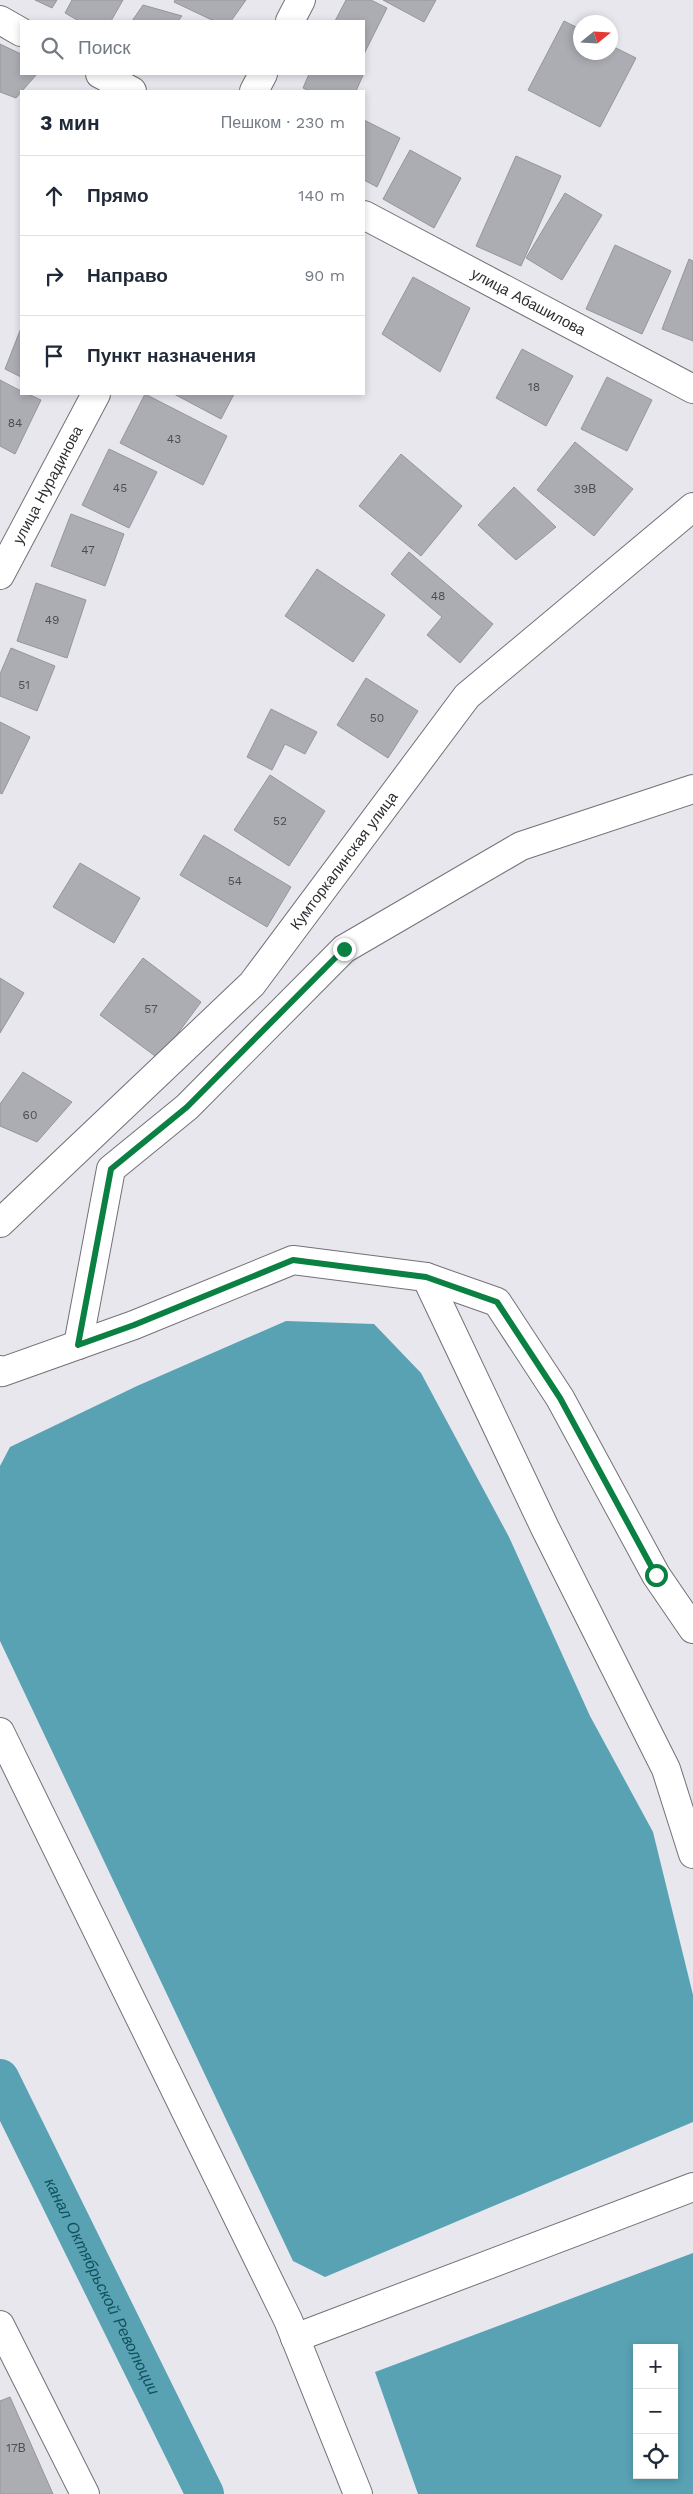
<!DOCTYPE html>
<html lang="ru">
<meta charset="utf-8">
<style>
body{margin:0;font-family:"Work Sans",sans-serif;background:#f6f6f7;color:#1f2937}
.controls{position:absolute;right:15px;bottom:15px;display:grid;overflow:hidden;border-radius:0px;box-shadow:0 2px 8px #0003}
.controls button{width:45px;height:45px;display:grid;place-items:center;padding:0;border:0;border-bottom:1px solid #e0e1e3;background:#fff;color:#1f2937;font:25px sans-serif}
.compass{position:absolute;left:573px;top:15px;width:45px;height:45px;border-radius:50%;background:#fff;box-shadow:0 2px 8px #0003;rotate:72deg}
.stop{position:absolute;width:15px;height:15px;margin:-11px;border:4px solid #0b8043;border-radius:50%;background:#fff}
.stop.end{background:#0b8043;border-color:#fff;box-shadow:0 1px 5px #0008}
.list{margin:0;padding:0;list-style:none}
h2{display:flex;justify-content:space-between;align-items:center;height:65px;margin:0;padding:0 20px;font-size:21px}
h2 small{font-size:16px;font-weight:400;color:#747a83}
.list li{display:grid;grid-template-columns:32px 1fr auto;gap:15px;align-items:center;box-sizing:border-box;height:80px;padding:0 20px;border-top:1px solid #e0e1e3}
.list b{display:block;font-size:19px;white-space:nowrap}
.list em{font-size:16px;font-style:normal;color:#747a83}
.icon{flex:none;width:28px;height:28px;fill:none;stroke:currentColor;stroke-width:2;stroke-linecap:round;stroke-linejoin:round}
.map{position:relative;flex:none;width:693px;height:2494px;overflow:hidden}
.search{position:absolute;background:#fff;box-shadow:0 2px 8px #0003;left:20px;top:20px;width:345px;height:55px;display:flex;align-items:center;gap:12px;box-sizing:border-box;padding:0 18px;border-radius:0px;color:#747a83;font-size:19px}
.panel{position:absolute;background:#fff;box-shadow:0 2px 8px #0003;left:20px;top:90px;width:345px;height:305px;border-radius:0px}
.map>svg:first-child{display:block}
</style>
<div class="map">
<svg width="693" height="2494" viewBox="0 0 693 2494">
<rect width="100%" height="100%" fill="#e8e7ee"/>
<path fill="#58a2b3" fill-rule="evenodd" d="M286,1321L374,1324L421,1373L509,1537L590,1716L653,1832L693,1995V2122L325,2277L293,2261L0,1641V1466L10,1447L137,1386Z
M693,2253V2494H418L375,2372ZM637,2348H674V2475H637Z"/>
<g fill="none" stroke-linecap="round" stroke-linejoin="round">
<path stroke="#58a2b3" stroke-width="38" id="s1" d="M0,2078L205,2494"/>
</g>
<path fill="#acadb3" stroke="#95969c" d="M35,0H57L52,8Z
M72,0H123L111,21H79L65,13Z
M175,0H246L231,21H214L174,2Z
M346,0H371L387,8L364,54V21H335Z
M383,0H436L424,22Z
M143,5L182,16L178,21H132Z
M564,21L580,29V52H610V45L636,58L600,127L528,90Z
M0,44L21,54V74H37L16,98L0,92Z
M364,73L356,91H309L303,88L309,74Z
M364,120L400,138L377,187L364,180Z
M410,150L461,178L434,228L383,199Z
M516,156L561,176L521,266L476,246Z
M565,193L602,215L562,280L526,258Z
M615,245L671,271L642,334L586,309Z
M689,259L693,261V341L662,329Z
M413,277L470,308L440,372L382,334Z
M21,328V377L5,369Z
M522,349L573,376L546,426L496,398Z
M607,377L652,400L627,451L581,429Z
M0,380L21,391V394H28L41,400L15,454L0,446Z
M145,394L227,436L203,485L120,443Z
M174,394H234L221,419Z
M575,442L633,489L594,536L537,490Z
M109,449L157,472L129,528L82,505Z
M401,454L462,506L421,556L359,506Z
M514,487L556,527L516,560L478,525Z
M71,514L124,534L105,586L51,566Z
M409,552L493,624L460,663L427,635L442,617L391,574Z
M317,569L385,615L353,662L285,616Z
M36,583L86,600L67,658L17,641Z
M11,648L55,666L37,711L0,696V674Z
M366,678L418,711L388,758L337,725Z
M271,709L317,732L305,754L285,744L272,770L247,757Z
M0,722L30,737L2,794L0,793Z
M270,775L325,811L289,866L234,830Z
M204,835L291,887L267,927L180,875Z
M80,863L140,898L114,943L53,907Z
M143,958L201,1002L159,1059L100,1015Z
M0,978L24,993L0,1033Z
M23,1072L72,1102L37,1142L0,1126V1104Z
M10,2397L53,2494H0V2401Z"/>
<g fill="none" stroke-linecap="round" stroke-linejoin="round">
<g stroke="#727177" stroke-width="30">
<g id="minor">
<path d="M0,20L21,32"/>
<path d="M290,21L301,0"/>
<path d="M100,74L132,91"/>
<path d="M254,91L263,74"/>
<path id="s2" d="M364,215L693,389"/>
<path id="s3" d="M0,575L96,394"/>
<path id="s4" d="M0,1223L252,984L467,696L693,507"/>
<path d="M426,1277L545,1528L666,1769L693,1854"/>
<path d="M78,1345L111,1169L187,1107L344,949L521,846L693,789"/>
<path d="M0,1370L2,1372L134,1325L293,1260L426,1277L497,1302L560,1398L656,1575L693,1629"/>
<path d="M0,1732L288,2320L358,2494"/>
<path d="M0,2325L85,2494"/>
<path d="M295,2338L693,2187"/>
</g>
</g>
<use href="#minor" stroke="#fff" stroke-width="28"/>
</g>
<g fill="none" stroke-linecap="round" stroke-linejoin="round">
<path stroke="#0b8043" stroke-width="6" d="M344,949L187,1107L111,1169L78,1345L134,1325L293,1260L426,1277L497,1302L560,1398L656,1575"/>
</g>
<g text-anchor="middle" stroke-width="4" stroke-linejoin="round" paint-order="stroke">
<g font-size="12" fill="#4d4c50">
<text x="534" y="391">18</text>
<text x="15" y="427">84</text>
<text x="174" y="443">43</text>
<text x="120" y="492">45</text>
<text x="585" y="493">39В</text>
<text x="88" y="554">47</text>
<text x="438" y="600">48</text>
<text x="52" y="624">49</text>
<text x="24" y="689">51</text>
<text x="377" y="722">50</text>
<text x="280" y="825">52</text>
<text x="235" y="885">54</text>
<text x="151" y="1013">57</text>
<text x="30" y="1119">60</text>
<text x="16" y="2452">17В</text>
</g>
<g font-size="15" fill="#2d2c2f" stroke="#e8e7ee">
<text dy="5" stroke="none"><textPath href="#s2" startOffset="186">улица Абашилова</textPath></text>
<text dy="5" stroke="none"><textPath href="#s3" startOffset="102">улица Нурадинова</textPath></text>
<text dy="5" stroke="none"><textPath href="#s4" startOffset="501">Кумторкалинская улица</textPath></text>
</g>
<g font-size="16" font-style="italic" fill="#11515e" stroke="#e8e7ee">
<text dy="6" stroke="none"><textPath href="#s1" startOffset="232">канал Октябрьской Революции</textPath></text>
</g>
</g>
</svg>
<div class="controls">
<button>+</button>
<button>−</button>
<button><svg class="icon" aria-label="locate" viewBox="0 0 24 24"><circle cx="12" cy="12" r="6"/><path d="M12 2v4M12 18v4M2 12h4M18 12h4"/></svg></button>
</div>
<svg class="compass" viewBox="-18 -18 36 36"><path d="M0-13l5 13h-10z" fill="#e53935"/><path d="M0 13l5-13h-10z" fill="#747a83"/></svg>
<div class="stop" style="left:656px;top:1575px"></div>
<div class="stop end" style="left:344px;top:949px"></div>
<div class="search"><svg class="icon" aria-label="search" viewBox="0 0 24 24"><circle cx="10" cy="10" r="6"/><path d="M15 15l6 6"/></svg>Поиск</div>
<section class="panel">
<h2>3 мин<small>Пешком · 230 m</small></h2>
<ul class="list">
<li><svg class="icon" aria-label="ahead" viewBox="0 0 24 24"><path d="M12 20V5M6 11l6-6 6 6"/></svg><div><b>Прямо</b></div><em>140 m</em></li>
<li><svg class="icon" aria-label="right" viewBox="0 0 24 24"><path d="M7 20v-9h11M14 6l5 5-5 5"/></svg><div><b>Направо</b></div><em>90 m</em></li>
<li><svg class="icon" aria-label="arrive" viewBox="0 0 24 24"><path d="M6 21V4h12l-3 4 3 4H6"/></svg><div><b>Пункт назначения</b></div></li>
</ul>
</section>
</div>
